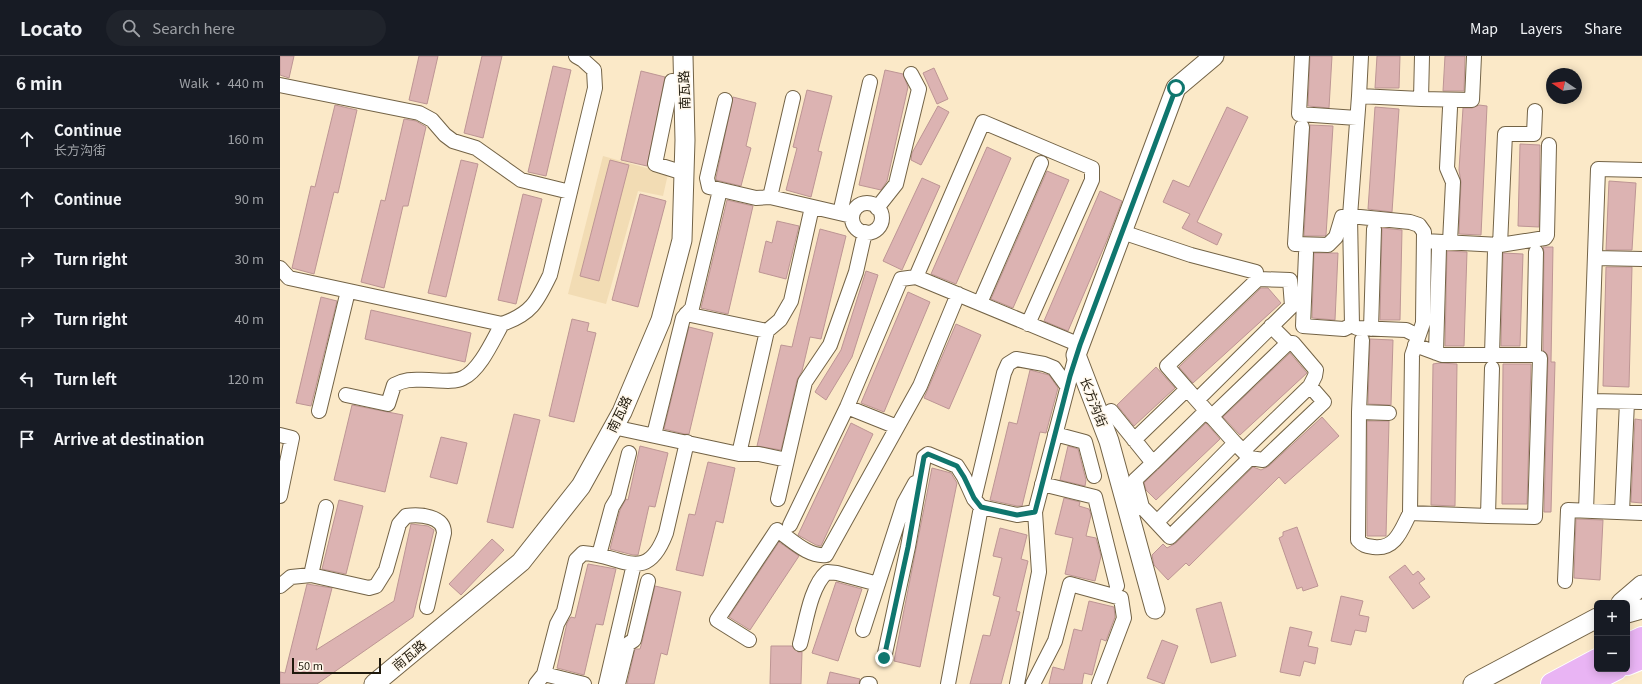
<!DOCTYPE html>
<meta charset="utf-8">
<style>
body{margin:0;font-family:Georgia,"Noto Sans SC",serif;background:#20242c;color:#f1f3f6}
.controls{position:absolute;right:12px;bottom:12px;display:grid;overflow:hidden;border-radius:6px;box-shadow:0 2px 10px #0003}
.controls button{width:36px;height:36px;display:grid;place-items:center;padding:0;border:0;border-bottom:1px solid #363941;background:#171b24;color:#f1f3f6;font:20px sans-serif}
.compass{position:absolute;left:1266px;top:12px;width:36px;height:36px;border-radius:50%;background:#171b24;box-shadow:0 2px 10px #0003;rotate:283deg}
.scale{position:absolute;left:12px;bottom:10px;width:89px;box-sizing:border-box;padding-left:4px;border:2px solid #1f190c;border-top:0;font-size:11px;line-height:14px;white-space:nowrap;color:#1f190c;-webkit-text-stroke:3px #fff7ea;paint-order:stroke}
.stop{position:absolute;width:12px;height:12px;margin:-9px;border:3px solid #0f766e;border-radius:50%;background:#fff}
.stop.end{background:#0f766e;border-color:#fff;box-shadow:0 1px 4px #0008}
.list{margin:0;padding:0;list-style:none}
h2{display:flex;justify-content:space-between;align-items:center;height:52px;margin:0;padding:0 16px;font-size:17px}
h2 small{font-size:13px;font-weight:400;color:#9ea1a6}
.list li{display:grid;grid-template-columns:26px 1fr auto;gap:12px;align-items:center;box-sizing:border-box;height:60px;padding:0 16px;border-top:1px solid #363941}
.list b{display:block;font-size:15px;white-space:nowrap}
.list p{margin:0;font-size:13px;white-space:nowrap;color:#9ea1a6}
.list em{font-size:13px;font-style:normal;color:#9ea1a6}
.icon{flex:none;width:22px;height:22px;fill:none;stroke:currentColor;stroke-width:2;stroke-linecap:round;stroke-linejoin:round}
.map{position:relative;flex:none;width:1362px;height:628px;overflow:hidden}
header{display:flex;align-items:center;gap:24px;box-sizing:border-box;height:56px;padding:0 20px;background:#171b24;border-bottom:1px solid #363941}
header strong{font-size:19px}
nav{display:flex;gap:22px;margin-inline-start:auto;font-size:14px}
.search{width:280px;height:36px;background:#20242c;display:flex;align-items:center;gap:10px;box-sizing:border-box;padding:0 14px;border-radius:22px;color:#9ea1a6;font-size:15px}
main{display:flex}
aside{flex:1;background:#171b24}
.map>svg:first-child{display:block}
</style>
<header>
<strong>Locato</strong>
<div class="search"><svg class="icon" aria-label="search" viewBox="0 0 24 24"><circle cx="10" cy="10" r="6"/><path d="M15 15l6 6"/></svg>Search here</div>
<nav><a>Map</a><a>Layers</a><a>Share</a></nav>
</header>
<main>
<aside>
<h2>6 min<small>Walk · 440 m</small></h2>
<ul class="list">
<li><svg class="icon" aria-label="ahead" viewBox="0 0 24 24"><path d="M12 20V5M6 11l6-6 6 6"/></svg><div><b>Continue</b><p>长方沟街</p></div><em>160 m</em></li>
<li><svg class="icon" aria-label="ahead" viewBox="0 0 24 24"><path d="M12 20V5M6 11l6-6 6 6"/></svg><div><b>Continue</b></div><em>90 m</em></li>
<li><svg class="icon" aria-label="right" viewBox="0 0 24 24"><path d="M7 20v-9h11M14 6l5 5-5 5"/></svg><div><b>Turn right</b></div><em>30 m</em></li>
<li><svg class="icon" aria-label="right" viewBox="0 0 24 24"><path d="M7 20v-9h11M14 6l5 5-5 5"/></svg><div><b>Turn right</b></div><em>40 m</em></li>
<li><svg class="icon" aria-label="left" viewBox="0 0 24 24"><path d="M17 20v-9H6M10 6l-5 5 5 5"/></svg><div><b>Turn left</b></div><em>120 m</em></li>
<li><svg class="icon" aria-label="arrive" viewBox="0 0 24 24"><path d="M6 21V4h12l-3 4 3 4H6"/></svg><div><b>Arrive at destination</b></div></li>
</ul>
</aside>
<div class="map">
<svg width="1362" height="628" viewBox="0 0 1362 628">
<rect width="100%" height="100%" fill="#fbe9c8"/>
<path fill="#f2dcb4" d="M323,100L388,118L383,140L358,135L326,248L288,238Z"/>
<path fill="#dcb3b2" stroke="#bd9594" d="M0,0H14L9,22L0,19Z
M139,0H158L147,48L129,44Z
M202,0H222L203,82L184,77Z
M1030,0H1052L1049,52L1028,50Z
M1097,0H1120L1119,32H1095Z
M1165,0H1185L1184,35H1163Z
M273,10L291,14L266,120L248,116Z
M654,12L668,43L657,48L643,17Z
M605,14L623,18L628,31L607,125L601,134L579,129Z
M361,15L385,21L367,110L341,104Z
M527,34L552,40L538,95L542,96L531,141L506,134L517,92L513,91Z
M453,41L476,47L466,90L471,92L461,130L436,124V122Z
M55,49L77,54L58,137L54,136L34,218L12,212L31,130L35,131Z
M1199,49L1207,50L1201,179L1179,178L1181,126L1179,114L1183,52H1192Z
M658,50L669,56L641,109L631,104L632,97Z
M947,51L968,61L917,166L942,178L937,189L902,172L910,158L883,146L893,124L909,131Z
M1095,51L1119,53L1112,156L1088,153Z
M124,63L136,65L146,71L128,150H123L104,232L81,226L101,144L105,145Z
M1030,69L1053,70L1046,179L1045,180H1024Z
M1240,88L1260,89L1259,171L1238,170Z
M707,91L731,102L676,228L651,218Z
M181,104L198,108L166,241L148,237Z
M330,104L349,109L319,225L300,220Z
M767,115L789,124L733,252L711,243Z
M642,122L660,130L622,214L603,205Z
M1329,125L1356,127L1352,194H1326Z
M820,135L842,145L827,184L788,275L764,265Z
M243,138L262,143L236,248L218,244Z
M360,138L386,145L358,251L332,244Z
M447,144L473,150L448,258L421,252Z
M497,165L519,170L506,223L479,216L486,185L492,187Z
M1102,172L1122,174L1120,264H1100Z
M540,173L566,180L541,283L530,281L522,315L517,324L501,394L477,390L501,289L512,291Z
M1263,191H1273L1271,306H1275L1271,456H1264L1268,302L1267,298L1263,294L1264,196Z
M1167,195L1187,196L1184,290H1165Z
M1034,197H1058L1055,264L1032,262Z
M1223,197L1243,198L1240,290H1221Z
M1326,211H1352L1349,331L1323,330Z
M586,215L598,219L572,301L546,344L535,336L561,294Z
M981,232H988L1001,247L913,327L899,311Z
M628,236L650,246L604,356L581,347Z
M41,241L57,245L31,350L16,347Z
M91,254L191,277L185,306L85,283Z
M292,263L309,267L307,275L316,277L294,366L269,360Z
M676,268L701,279L669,353L644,342Z
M409,271L433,277L409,378H405L384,373Z
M1090,283L1113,284L1111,349L1088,348Z
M1010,297L1027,317L960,379L943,361Z
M1159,307L1177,308L1175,450L1151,449L1153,308Z
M1223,308H1251L1247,448H1222Z
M876,311L895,332L854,370L837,349Z
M750,314L769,319L778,332L766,377L760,376L742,450H737L710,444L729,366L737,368Z
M72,349L123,359L105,436L54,424Z
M234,358L260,364L233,472L207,466Z
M1042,361L1059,380L1005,428L999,421L909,510L906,507L888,524L874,509L872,499L883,488L887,492L896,487L973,411L981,414L989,410Z
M1355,363L1362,364V447L1351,446Z
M1087,365H1109L1106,480H1087Z
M571,367L593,378L541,490L536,489L518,479Z
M926,367L940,383L876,444L866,434L864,427Z
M161,381L187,387L177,428L150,421Z
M360,390L388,397L375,451L369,450L358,499H353L330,493L340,454L346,443L348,444Z
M788,390L798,393L806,424L805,430L780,424Z
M428,406L455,412L443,467L436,465L423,520L396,514L409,458L415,459Z
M652,412L671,417L677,427L640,611L614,605Z
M784,442L800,446L799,450L809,453L811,459L806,480L816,482L821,500L815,525L785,518L793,482L775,478Z
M59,444L83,450L66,518L42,513Z
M1296,463L1323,464L1320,524L1294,522Z
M131,468L148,470L154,474L133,561L37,628H0V616L5,617L27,528L52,532L36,594L114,545Z
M1017,471L1038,530L1023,535L1022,531L1017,533L999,482L1003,480V476Z
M720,472L747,479L741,503L748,505L736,555L740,556L721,628H690L703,579L710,580L720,541L713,539L722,502L713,500Z
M212,483L224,494L181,539L169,528Z
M499,486L519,500L470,574L449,561Z
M308,508L336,513L323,569L316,568L304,619L277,612L287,567L291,561L295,562Z
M1125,509L1133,519L1138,515L1145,523L1139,527L1150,541L1133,553L1109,521Z
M556,526L582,533L558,605L532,597Z
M375,530L401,536L387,599L381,597L374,628H347L355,593H360L362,586Z
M1061,540L1083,545L1079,559L1089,561L1086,576L1075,574L1071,589L1051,585Z
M809,545L834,551L835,561L826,585L821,583L812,619L804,617L802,628H769L773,611L784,614L794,573L802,575Z
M941,546L956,600L931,607L916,553Z
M1010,571L1032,576L1028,590L1038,592L1035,608L1024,605L1020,620L1000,616Z
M882,584L898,590L884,628L867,622Z
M491,590H512L518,596H522L521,628H490Z
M550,616L580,623L579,628H547Z"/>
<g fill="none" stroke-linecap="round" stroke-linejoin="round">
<g stroke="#736346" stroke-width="16">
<path id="street" d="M1022,0L1019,58L1077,62
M1142,0L1141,43L1079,40L1070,160L1130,166L1139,169L1144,176L1143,267L1132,299L1130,457L1208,460L1212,312
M404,26L392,25L375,108L404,117
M0,29L139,57L152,64L165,79L173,85L196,92L241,124L290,136
M1079,40L1081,0
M1141,43L1192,44L1194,0
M445,44L427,122L429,131L476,142L490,141L572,160
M1022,71L1015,188L1048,189L1056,181L1062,161L1070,160L1072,269L1077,272L1126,274L1138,280
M490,141L513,42
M572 162a15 15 0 1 1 30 0a15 15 0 1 1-30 0Z
M597,152L616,128L639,33L631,18
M560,157L590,26
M842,176L911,199L976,216
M1144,185L1220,189L1225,78H1254L1255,55
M1170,186L1173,126L1167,112L1170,52
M1220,189L1265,182L1267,179L1269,89
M1026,197L1023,270L1064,273L1072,269
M1315,202L1362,203
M0,212L9,222L222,268C251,258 257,246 270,219L315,32L314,14L303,4L296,0
M700,247L761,107
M406,258L487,275
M748,268L812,124V112L703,66L636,221L800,289
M1091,273L1094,173
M1082,284L1079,356L1078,484C1083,490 1087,490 1094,491C1116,494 1122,472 1130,457
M1008,287H1013L1036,314L1035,320L1030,330
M1135,289L1162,299H1254L1256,196
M1156,297L1159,192
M1212,299L1215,195
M907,333L887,310L978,223L1010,224L1012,250L917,344
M66,339L108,348L114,329C127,322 135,324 149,324C159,324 173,327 183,322C200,314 213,284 222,268
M1310,345L1362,346
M567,351L617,371
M39,355L68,235
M831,355L873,407L855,424L862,451L854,453
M1079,356L1109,357
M931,361L1008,287L991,270
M333,371L459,398H479L507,404
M775,378L805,386L814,420
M0,379L12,382L0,440
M374,379L403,262L412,252L440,134
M854,384L907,333L955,387
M955,387L970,402L890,481L862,451L877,466Z
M963,395L1030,330L1044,346L983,404L970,402
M459,398L487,275L500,264L511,245L532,151
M873,407L926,355
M762,428L815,441L837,530
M498,443L525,326L550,289L576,216L585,176
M694,443L724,317L728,308L736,303L764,308L774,312L787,330
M1306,455L1318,113L1362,114
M1342,456L1347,346
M1208,460L1255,461L1260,302
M510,469L567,351L621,223L636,221
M319,499L332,451L338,441L349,397
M31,519L46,451
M1285,525L1288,454L1362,457
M0,530L11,521L31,519L89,532L96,530L106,514L119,468L126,460C140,458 164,460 164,477L147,551
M583,574L624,447L635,427
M469,584L437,564L497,474C512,484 528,501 546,499L640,330L678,238
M520,588C526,567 530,531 547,516L557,517L598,528
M604,602L628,491L644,401L648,398L677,410L684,421L694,443L701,451L737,459L755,456
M264,618L304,628
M256,628L264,618L277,568L284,555L296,504L303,497C343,499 366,530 386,477L407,386
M326,628L354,508
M338,628L348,588L354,584L368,525
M587,628H590
M668,628L701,451
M737,628L759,516L755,456L796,299
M753,628L775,585L790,528L841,542L844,562L819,628"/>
</g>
<g stroke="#736346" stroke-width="21">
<path id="secondary" d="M1341,547L1362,529
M875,553L829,385L796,299L896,32L934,0
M1347,557L1362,553
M94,628L241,506L301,430L342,356L381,264L402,184L405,84L403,0
M1193,628L1317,562"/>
</g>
<g stroke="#fff" stroke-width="24">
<path id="highway" d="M1347,589L1362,582
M1347,608L1362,602
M1272,628L1317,604
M1306,628L1336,613"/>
</g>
<use href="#street" stroke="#fff" stroke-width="14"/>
<use href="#secondary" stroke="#fff" stroke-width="19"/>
<use href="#highway" stroke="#e9b4f4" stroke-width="22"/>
</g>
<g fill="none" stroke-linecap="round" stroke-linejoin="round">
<path stroke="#0f766e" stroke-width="5" d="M604,602L628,491L644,401L648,398L677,410L684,421L694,442L701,451L737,459L755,456L790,320L800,289L896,32"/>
</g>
<g text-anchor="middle" stroke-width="3" stroke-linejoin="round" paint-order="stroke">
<g font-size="13" fill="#1f190c" stroke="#fff7ea">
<text transform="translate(404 34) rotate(-92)" y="5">南瓦路</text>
<text transform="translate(814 346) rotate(69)" y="5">长方沟街</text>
<text transform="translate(339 358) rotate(-64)" y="5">南瓦路</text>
<text transform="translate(129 599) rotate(-40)" y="5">南瓦路</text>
</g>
</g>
</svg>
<div class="controls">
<button>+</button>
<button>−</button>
</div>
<svg class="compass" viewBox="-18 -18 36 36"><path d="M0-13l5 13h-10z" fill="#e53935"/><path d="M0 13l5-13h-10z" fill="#9ea1a6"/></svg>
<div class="scale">50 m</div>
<div class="stop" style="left:896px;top:32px"></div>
<div class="stop end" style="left:604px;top:602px"></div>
</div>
</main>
